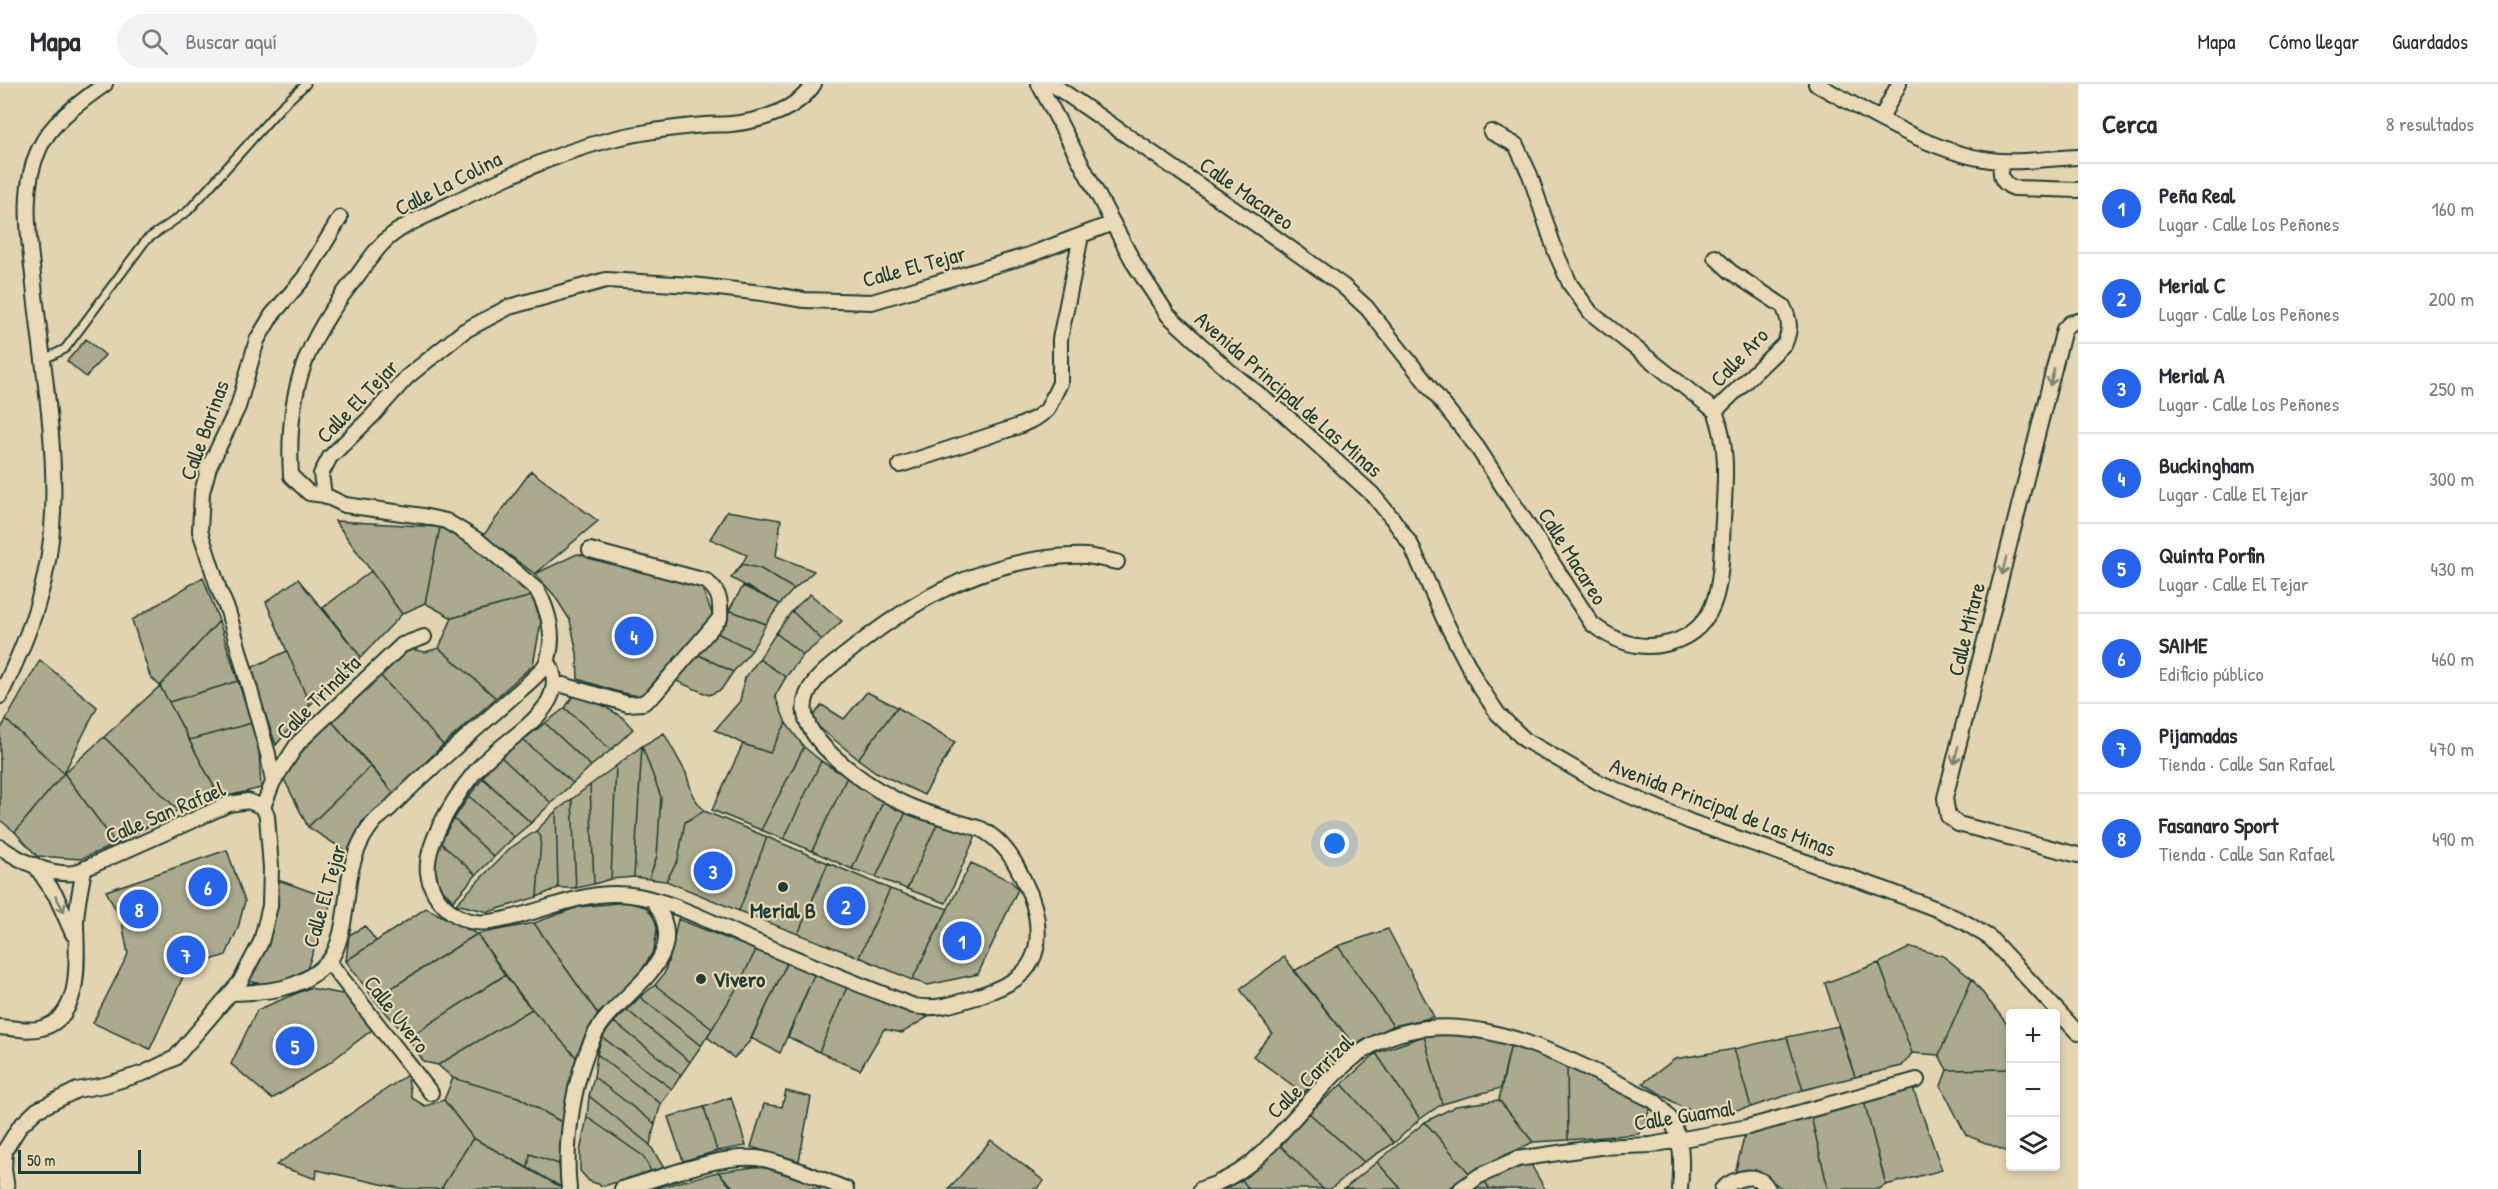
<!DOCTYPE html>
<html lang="es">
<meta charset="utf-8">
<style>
body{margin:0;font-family:"Patrick Hand",sans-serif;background:#f2f2f3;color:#2b2b33}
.controls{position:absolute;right:18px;bottom:18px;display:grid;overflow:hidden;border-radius:6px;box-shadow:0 3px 9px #0003}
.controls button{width:54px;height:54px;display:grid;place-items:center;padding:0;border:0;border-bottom:2px solid #e1e1e2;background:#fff;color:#2b2b33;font:30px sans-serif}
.scale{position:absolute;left:18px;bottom:15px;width:123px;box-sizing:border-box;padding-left:6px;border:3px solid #1f3d34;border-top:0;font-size:16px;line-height:21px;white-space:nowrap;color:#1f3d34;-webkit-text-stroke:4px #ead9b6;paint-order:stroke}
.you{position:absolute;left:1335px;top:760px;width:21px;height:21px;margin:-15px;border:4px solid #fff;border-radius:50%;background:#1a73e8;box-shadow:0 0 0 9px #1a73e833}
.badge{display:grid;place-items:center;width:39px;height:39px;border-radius:50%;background:#2563eb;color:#fff;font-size:20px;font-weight:700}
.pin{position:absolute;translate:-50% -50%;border:3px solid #fff;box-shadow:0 2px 6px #0006}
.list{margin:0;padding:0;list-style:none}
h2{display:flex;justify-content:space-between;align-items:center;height:78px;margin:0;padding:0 24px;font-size:26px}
h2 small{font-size:20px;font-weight:400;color:#7c7c81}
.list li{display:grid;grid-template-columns:39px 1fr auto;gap:18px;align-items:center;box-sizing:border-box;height:90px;padding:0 24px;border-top:2px solid #e1e1e2}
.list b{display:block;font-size:22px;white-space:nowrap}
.list p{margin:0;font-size:20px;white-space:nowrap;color:#7c7c81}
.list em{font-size:20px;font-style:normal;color:#7c7c81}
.icon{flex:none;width:33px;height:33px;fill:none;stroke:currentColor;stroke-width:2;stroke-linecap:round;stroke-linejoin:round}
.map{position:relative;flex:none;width:2078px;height:1105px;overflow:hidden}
header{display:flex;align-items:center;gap:36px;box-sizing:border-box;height:84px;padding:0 30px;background:#fff;border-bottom:2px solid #e1e1e2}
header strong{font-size:28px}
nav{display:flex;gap:33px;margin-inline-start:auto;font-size:21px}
.search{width:420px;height:54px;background:#f2f2f3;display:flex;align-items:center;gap:15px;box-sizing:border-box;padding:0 21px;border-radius:33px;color:#7c7c81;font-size:22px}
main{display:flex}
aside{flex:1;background:#fff}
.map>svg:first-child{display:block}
</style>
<header>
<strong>Mapa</strong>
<div class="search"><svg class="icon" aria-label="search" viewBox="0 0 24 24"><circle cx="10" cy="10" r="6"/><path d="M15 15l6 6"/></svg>Buscar aquí</div>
<nav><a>Mapa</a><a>Cómo llegar</a><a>Guardados</a></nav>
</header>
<main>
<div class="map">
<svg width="2078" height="1105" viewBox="0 0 2078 1105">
<rect width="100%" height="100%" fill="#e2d3b1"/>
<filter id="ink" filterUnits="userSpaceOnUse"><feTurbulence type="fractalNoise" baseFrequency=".0167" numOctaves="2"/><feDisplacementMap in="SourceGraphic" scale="12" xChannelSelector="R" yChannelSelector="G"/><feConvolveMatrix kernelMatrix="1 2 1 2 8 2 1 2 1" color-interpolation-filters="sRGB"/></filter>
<g filter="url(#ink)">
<path fill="#aba98e" stroke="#1f3d34" stroke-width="1.5" d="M86,255L105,271L86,293L67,277Z
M531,387L598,437L535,490L483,452Z
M727,427L781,436L776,472L814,487L794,505L761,485L742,480L747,471L710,455Z
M335,437L440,443L425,519L402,530Z
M440,443L458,449L532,512L452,534L425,519Z
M577,470L700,499L713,532L641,613L615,607L578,595L577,569L570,536L554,511L535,490Z
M742,480L761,485L794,505L780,520L731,494Z
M371,487L402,530L361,573L323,524Z
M203,493L219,537L160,602L150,592L132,536Z
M298,495L361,573L310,621L266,518Z
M743,502L780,520L766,540L729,526Z
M810,510L842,537L822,556L792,527Z
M532,512L541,538L533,581L496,614L439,564L452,534Z
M729,526L766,540L752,566L717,549Z
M792,527L822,556L803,571L776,549Z
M219,537L238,597L169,618L160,602Z
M717,549L752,566L733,588L697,570Z
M776,549L803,571L786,593L759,575Z
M406,564L425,568L439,564L496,614L443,661L379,590Z
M287,567L310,621L276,661L249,585Z
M697,570L733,588L721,606L709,611L674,596Z
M759,575L786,593L775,612L786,639L770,669L743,660L715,646L740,617L745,594Z
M40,576L97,623L64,689L6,636Z
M379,590L443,661L394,710L330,635Z
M238,597L252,639L189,656L169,618Z
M160,602L169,618L220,714L178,726L104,653Z
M867,608L897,623L858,675L810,636L822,621L844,635Z
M575,609L594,616L622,633L633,645L611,666L565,624Z
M897,623L955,658L924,711L876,688L858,675Z
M565,624L611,666L591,682L545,639Z
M330,635L371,682L308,743L282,691Z
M6,636L64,689L15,748L0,736V646Z
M252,639L259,667L261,704L220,714L189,656Z
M545,639L591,682L573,699L523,656Z
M786,639L804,663L761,746L712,726L743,660L770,669Z
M664,649L686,689L693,712L704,727L685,738L678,776L666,797L649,795L657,772L661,713L642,662Z
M104,653L178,726L116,760L64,689Z
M523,656L573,699L551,719L501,673Z
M642,662L661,713L657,772L649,795L634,793Z
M642,662L634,793L611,795L616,682Z
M804,663L821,677L784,755L761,746Z
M501,673L551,719L531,739L483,694L489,683Z
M821,677L847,693L812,767L784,755Z
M371,682L394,710L362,738L347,768L308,743Z
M616,682L611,795L594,800L590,701Z
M64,689L116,760L81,775L37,772L15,748Z
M847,693L884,716L852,785L812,767Z
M483,694L531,739L514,753L469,712Z
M590,701L594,800L576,804L572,715Z
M469,712L514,753L494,773L454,735Z
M572,715L576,804H558L556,727Z
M884,716L908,724L876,793L852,785Z
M908,724L939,736L907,805L876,793Z
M556,727L558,804L537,813L541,753L536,747Z
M704,727L767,753L739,827L666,797L678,776L685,738Z
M454,735L494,773L476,791L439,757Z
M939,736L977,749L946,819L907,805Z
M536,747L541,753L537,813L488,828L456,820L509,765Z
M767,753L828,779L798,850L739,827Z
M439,757L476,791L453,817L438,800L433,786L434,768Z
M227,766L245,817L238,844L226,871L187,884L150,965L93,939L128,870L122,838L106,807Z
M828,779L890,805L859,873L798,850Z
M971,779L1011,797L1018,805L978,890L928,901L912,896Z
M278,796L332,815L307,885L286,896L262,900L248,897L273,832Z
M890,805L948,825L912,896L859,873Z
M627,818L646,823L658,839L654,866L637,894L598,930L534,839L578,823Z
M426,824L477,850L374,915L346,877Z
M678,835L756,866L738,902L712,945L655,901L664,890L670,872Z
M534,839L598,930L584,954L577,974L522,914L477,850Z
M365,842L376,857L346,877L349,851Z
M1388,845L1434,933L1393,942L1338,862Z
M477,850L505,891L408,954L374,915Z
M1338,862L1393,942L1354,961L1294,887Z
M1911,863L1943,872L1972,895L1939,971L1912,969L1879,879Z
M756,866L787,879L750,957L734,974L707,953L738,902Z
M1284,873L1354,961L1303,1009L1253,972L1272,949L1240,905Z
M787,879L814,891L780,969L751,954Z
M1879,879L1912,969L1902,982L1855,993L1825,899Z
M505,891L532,925L438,981L424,978L408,954Z
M814,891L847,903L819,968L788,953Z
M1972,895L2010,944V985L1947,986L1939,971Z
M655,901L712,945L701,962L640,913Z
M847,903L928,933L902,949L884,945L860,986L819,968Z
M309,904L348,911L373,945L329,979L272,1015L231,980L257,926Z
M640,913L701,962L690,978L627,926Z
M532,925L577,974L565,1040L518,1013L453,994L438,981Z
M627,926L690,978L681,991L614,938Z
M614,938L681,991L672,1005L602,953Z
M1838,942L1855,993L1803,1006L1787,953Z
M1470,950L1511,959L1501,1004L1442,1020L1424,952Z
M1424,952L1442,1020L1420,1035L1376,969Z
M602,953L672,1005L661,1020L597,970Z
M1787,953L1803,1006L1751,1023L1734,965Z
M1511,959L1567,980L1568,1056L1533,1058L1499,1016Z
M1734,965L1751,1023L1714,1030L1683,1024L1643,999L1675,975Z
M1376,969L1420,1035L1394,1059L1342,1000Z
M597,970L661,1020L655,1040L594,993Z
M1567,980L1651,1023L1639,1050L1568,1056Z
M2010,985V1069L1966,1051L1941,1002L1947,986Z
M407,991L412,1014L425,1022L444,1016L473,1054L441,1105H404L317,1086L316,1095L276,1081Z
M594,993L655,1040L650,1061L589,1012Z
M453,994L518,1013L565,1040L559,1080L530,1070L528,1084L473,1054L444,1016Z
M1342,1000L1394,1059L1364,1078L1309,1029Z
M1913,1004L1942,1086L1886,1101L1864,1017Z
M786,1007L811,1013L799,1077L751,1063L764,1020L782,1023Z
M589,1012L650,1061L664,1084L651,1087L643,1072L587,1033Z
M731,1013L746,1062L717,1067L704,1023Z
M1499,1016L1533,1058L1470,1090L1425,1038L1456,1022Z
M1864,1017L1886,1101L1879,1105H1828L1811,1032Z
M704,1023L717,1067L683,1077L668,1033Z
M1309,1029L1364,1078L1330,1105H1323L1280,1061Z
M1811,1032L1828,1105H1783L1769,1095L1735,1089L1745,1050Z
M587,1033L643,1072L651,1087L604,1102L589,1097L580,1087V1068Z
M1425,1038L1470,1090L1448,1105H1401L1377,1078Z
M473,1054L561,1103V1105H441Z
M991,1056L1044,1097L1036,1105H949Z
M1280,1061L1323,1105H1249L1242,1096Z
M530,1070L559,1080L561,1103L528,1084Z
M1377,1078L1401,1105H1344Z
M1530,1079L1545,1105H1490L1484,1097Z
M761,1082L829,1105H735L718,1088Z
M718,1088L733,1105H656V1104Z
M1242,1096L1249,1105H1221Z
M1484,1097L1490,1105H1474Z"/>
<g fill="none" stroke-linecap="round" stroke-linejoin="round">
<g stroke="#1f3d34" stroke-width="11">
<path id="service" d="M42,276L65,265L146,156L188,127L281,23L306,0"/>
</g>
<g stroke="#1f3d34" stroke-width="18">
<path id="minor" d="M1039,0L1135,181L1168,231L1228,286L1284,330L1372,410L1392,434L1411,461L1444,535L1478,600L1498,630L1525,656L1598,698L1691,738L1881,804L1939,826L1966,839L1990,854L2078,949
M1052,0L1273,152L1343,202L1367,224L1477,363L1592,540C1611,555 1635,565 1660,561C1726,550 1720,489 1723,436C1725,399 1729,363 1715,327L1591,229L1570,200L1556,169L1530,91L1516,61L1491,48
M1816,0C1869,28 1930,68 1990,76C2018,80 2049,74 2078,73
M1881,34L1899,0
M2001,77C2000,91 2000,99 2014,104L2078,106
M2078,237L2070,239L2064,245L1945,714L1948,732L1958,740L2078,771
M1715,327L1785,259C1791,245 1790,236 1783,222L1731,188L1715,173
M900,381L1019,342L1036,334L1047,326L1060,299V255L1081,152
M324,411L309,409L291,392C286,307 305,256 358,191C366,180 374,168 383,159C397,144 419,135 438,126C502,95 565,63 636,50C658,46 681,43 704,41C713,40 722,41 731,40C761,37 797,26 814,0
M548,578C574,621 509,652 484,678C462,701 424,757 428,789C432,818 459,842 489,838C532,833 573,809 617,810C658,810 708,837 745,853C801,877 857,900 914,922C937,926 954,920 976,913C989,908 1002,904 1014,896C1048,874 1040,828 1024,797C1014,775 1003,757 981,745C953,736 916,728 891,713C864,699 810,661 805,630C800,601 831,582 850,567C907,521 968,485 1040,475C1055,473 1071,471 1086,472C1096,473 1107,476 1117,478
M556,599L628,620L643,619L654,611L720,534C721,517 720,508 706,497L590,466
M0,612C29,553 51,495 53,429C56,357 43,283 35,211C31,163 18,108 40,63C53,36 82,17 105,0
M273,698L268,670L228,527L219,506L200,447L202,408L209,383L238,323L257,256L272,231L304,194L340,134
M263,723L273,698L298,659L402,561L424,553
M0,763C21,777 49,792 75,789L229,720L248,717L263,723L267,732L271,784L270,822L261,858L240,898L175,974L144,989L105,1001L77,1006L37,1026L20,1042L5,1066L4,1085L7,1105
M35,781L56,812L73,850
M329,878L431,1009
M231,909C268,908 299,907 327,879C343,864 346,819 349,797C352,777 360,755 373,739C378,733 385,729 390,724C428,685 470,651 511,614C520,606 545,587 548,575C555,552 549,527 537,506L479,457L446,437L423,432L345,421L324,411L321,390L330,373L372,332L407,293L464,247L509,223L606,196L692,201L762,209L804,216L872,218L1029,171L1113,139
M0,943C13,944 29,948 42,944C85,932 76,869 76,837C77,819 81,802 84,786
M569,1105C564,1058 573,995 594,952C616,907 698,878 653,816
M622,1105C661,1094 724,1068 763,1075C791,1081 820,1095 846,1105
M1201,1105C1254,1089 1271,1058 1306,1021C1326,999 1348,974 1374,960C1464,912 1574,978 1654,1017C1683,1041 1683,1070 1680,1105
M1461,1105L1479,1092L1517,1075L1599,1063L1651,1061L1748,1043L1917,996
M1722,1105C1735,1094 1758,1086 1768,1105"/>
</g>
<use href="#service" stroke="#ead9b6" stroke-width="7"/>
<use href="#minor" stroke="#ead9b6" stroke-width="14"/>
</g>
<defs><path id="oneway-shaft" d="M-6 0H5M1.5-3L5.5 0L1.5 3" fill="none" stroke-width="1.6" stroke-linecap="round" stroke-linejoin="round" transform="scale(1.5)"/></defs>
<g stroke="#7a836e">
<use href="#oneway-shaft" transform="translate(2052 293) rotate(104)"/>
<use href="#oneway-shaft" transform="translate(2004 482) rotate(104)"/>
<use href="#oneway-shaft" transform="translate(1956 671) rotate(104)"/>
<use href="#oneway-shaft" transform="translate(60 820) rotate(61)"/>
</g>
</g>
<g fill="#1f3d34" stroke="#ead9b6" stroke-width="2">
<circle cx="783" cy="803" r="6"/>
<circle cx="701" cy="895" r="6"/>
</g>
<g text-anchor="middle" stroke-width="4.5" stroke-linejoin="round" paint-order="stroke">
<g font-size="22" fill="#1f3d34" stroke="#ead9b6">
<text transform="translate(448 99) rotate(-27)" y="8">Calle La Colina</text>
<text transform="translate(1247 109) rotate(35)" y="8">Calle Macareo</text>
<text transform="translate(914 182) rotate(-15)" y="8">Calle El Tejar</text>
<text transform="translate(1739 273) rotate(-46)" y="8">Calle Aro</text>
<text transform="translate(1289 310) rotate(41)" y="8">Avenida Principal de Las Minas</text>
<text transform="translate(357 317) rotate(-46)" y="8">Calle El Tejar</text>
<text transform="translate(204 346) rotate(-70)" y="8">Calle Barinas</text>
<text transform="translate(1573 472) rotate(58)" y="8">Calle Macareo</text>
<text transform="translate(1966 545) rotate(-76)" y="8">Calle Mitare</text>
<text transform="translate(318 613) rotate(-45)" y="8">Calle Trinalta</text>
<text transform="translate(1723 723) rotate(21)" y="8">Avenida Principal de Las Minas</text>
<text transform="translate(165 728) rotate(-23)" y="8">Calle San Rafael</text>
<text transform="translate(324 812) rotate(-74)" y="8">Calle El Tejar</text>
<text transform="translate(397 930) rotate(52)" y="8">Calle Uvero</text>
<text transform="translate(1310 992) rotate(-44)" y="8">Calle Carrizal</text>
<text transform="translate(1684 1031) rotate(-9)" y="8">Calle Guamal</text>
</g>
<g font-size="22" font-weight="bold" fill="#1f3d34" stroke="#ead9b6">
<text x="783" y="834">Merial B</text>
<text x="713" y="903" text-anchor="start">Vivero</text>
</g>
</g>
</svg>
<div class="controls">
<button>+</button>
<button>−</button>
<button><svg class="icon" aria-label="layers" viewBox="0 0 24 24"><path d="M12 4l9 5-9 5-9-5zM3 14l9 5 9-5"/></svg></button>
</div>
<div class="scale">50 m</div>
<div class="you"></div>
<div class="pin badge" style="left:962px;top:857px">1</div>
<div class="pin badge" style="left:846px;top:822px">2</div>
<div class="pin badge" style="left:713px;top:787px">3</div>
<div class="pin badge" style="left:634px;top:552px">4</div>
<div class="pin badge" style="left:295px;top:962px">5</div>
<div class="pin badge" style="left:208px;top:803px">6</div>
<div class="pin badge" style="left:186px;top:871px">7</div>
<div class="pin badge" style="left:139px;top:825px">8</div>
</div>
<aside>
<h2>Cerca<small>8 resultados</small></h2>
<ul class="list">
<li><span class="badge">1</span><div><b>Peña Real</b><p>Lugar · Calle Los Peñones</p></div><em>160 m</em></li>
<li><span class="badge">2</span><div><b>Merial C</b><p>Lugar · Calle Los Peñones</p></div><em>200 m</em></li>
<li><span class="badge">3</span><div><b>Merial A</b><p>Lugar · Calle Los Peñones</p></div><em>250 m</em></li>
<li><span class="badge">4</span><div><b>Buckingham</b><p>Lugar · Calle El Tejar</p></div><em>300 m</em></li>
<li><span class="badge">5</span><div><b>Quinta Porfin</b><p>Lugar · Calle El Tejar</p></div><em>430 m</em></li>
<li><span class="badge">6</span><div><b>SAIME</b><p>Edificio público</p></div><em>460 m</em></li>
<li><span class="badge">7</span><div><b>Pijamadas</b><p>Tienda · Calle San Rafael</p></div><em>470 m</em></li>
<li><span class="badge">8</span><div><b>Fasanaro Sport</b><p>Tienda · Calle San Rafael</p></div><em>490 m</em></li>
</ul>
</aside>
</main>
